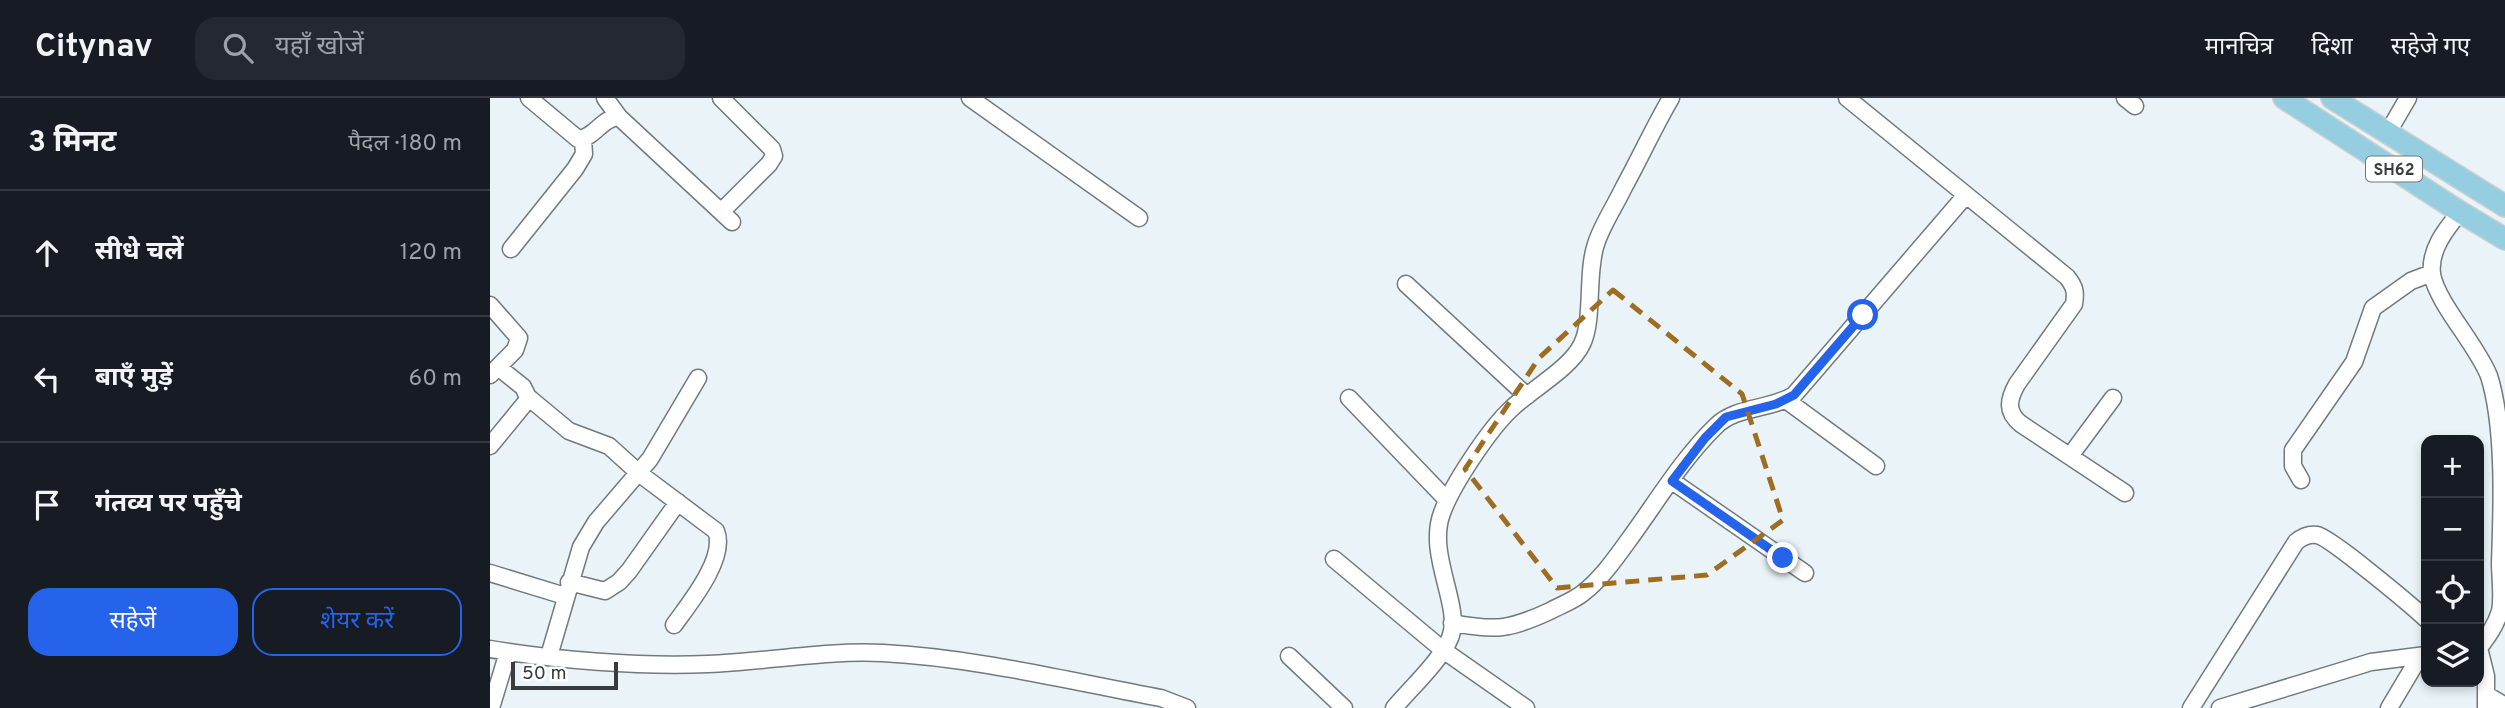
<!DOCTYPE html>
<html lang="hi">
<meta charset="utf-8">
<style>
body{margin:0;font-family:Overpass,"Noto Sans Devanagari",sans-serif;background:#242831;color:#f1f3f6}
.controls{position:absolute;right:21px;bottom:21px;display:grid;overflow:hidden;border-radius:14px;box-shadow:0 4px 10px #0003}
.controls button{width:63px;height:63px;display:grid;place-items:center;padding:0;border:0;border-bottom:2px solid #363941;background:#171b24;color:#f1f3f6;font:35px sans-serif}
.scale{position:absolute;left:21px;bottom:18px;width:107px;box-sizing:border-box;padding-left:7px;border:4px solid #383c3d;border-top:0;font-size:19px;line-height:24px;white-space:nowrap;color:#383c3d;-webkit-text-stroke:5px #fff;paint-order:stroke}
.stop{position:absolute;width:21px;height:21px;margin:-16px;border:5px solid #2563eb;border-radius:50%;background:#fff}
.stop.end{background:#2563eb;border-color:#fff;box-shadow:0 2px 7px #0008}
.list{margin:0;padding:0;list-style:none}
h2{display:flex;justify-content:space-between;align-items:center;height:91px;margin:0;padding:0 28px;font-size:30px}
h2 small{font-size:23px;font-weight:400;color:#9ea1a6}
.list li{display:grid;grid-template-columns:46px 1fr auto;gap:21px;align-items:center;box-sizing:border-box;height:126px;padding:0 28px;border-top:2px solid #363941}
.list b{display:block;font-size:26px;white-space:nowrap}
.list em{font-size:23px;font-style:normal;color:#9ea1a6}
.actions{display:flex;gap:14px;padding:21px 28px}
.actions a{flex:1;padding:16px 0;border:2px solid #2563eb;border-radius:21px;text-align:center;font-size:24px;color:#2563eb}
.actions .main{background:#2563eb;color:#fff}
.icon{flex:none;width:38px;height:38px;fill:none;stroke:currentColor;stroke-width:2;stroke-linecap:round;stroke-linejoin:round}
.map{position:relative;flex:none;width:2015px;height:610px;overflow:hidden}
header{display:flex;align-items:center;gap:42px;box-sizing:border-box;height:98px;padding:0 35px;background:#171b24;border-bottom:2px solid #363941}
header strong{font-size:33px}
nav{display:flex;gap:38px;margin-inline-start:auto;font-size:24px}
.search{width:490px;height:63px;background:#242831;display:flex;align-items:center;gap:18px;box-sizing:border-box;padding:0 24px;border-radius:21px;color:#9ea1a6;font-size:26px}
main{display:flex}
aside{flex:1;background:#171b24}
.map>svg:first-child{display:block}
</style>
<header>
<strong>Citynav</strong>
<div class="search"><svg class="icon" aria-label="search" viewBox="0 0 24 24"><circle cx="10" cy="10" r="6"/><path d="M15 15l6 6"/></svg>यहाँ खोजें</div>
<nav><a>मानचित्र</a><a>दिशा</a><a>सहेजे गए</a></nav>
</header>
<main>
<aside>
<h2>3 मिनट<small>पैदल · 180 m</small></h2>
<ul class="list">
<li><svg class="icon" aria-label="ahead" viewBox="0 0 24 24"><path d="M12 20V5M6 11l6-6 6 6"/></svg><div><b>सीधे चलें</b></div><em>120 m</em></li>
<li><svg class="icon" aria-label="left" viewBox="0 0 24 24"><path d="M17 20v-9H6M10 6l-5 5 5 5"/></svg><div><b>बाएँ मुड़ें</b></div><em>60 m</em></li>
<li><svg class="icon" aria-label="arrive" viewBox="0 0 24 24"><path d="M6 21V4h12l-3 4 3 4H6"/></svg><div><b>गंतव्य पर पहुँचे</b></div></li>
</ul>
<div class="actions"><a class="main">सहेजें</a><a>शेयर करें</a></div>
</aside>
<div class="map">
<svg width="2015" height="610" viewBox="0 0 2015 610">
<rect width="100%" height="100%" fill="#eaf4f8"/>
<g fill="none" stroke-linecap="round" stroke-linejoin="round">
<g stroke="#717a7d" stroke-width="19">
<path id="minor" d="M39,0L88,41C105,40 111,20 129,19L242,124
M115,0L129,19
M231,0L282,51L284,58L279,66L232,113
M480,0L649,120
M1357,0L1577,179C1585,189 1586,194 1584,206L1527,286C1518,302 1516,314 1531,326L1635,395
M1635,0L1645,8
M1897,36L1918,0
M1970,114C1956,131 1939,152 1942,176C1947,205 1987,247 1999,278C2015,328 2012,411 2010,465C2010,480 2013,498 2010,513C2006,527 1998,538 1989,550
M21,151L85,71L94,56L93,41
M916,186L1037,298
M0,207L29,240L25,252L0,277
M38,299L79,333L119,348L150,376L226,433C237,460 199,506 184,527
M859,300L957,402
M1296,302L1386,368
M0,348L36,304L38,299L33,289L8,269
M1580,358L1623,300
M1811,382L1803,368V352L1864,264L1883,210L1921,183L1942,175
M1182,383L1315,475
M844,461L953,552L1036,610
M0,475L75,498
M79,484L115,493L129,484L139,473L188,404
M962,525C1006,533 1019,532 1060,513C1071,507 1083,503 1093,495C1111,481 1125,461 1138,443C1166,405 1192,361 1226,328C1246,308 1280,312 1304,297L1476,97
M1989,550L1996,578V610
M0,551C66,562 150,569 218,566C276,564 335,552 393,555C487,560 579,583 671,600L697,610
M59,558L91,449L106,424L160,361L208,280
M799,558L854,610
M1997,597L2015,608
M1,610L18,554
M904,610C919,592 952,561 960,540C973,509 936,457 952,415C962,387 1000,330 1022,310C1042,291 1081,270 1092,246C1104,222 1096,175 1106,146C1112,127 1125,108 1134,89C1150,60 1164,29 1181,0
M1701,610L1806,444C1812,439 1819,436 1827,437C1840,439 1922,508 1936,521
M1730,610L1881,564L1936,557
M1899,610L1930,558"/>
</g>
<g stroke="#cfd0d0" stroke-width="24">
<path id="major" d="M1794,0L1970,114L2015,141
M1842,0L2015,108"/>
</g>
<use href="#minor" stroke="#fff" stroke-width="16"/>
<use href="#major" stroke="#95cee0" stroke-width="21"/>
</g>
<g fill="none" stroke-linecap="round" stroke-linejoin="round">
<path stroke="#2563eb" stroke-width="9" d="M1293,460L1182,383L1215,340L1236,319L1286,306L1304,297L1373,217"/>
</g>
<path fill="none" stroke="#9e6d21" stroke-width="5" stroke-dasharray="14 9" stroke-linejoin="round" d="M1123,192L1252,296L1293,422L1217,477L1067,490L975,371L1049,260Z"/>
<g text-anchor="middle" stroke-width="6" stroke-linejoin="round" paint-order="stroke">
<rect fill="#fff" stroke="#747677" stroke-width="2" x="1876" y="58.5" width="56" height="25" rx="5"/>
<g font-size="16" font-weight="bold" fill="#383c3d">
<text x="1904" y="77">SH62</text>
</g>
</g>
</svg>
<div class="controls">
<button>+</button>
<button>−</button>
<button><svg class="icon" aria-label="locate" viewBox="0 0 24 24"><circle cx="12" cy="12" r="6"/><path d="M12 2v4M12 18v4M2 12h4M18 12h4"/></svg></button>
<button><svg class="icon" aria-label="layers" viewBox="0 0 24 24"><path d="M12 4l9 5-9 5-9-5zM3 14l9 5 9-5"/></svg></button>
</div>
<div class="scale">50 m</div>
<div class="stop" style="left:1373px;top:217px"></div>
<div class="stop end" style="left:1293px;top:460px"></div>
</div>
</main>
